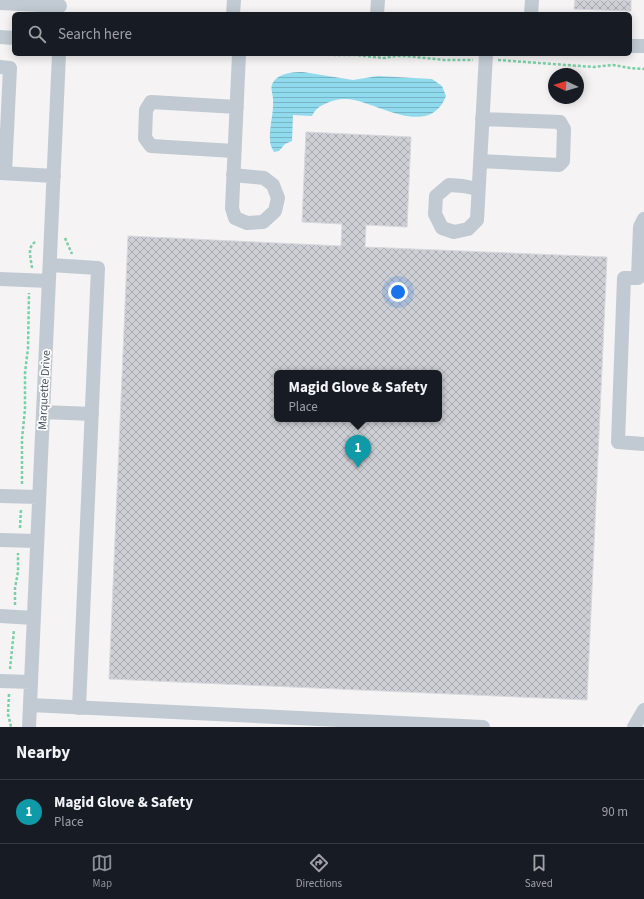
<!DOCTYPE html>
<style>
body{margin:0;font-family:"Source Sans 3",sans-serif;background:#242831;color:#f1f3f6}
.compass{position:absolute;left:548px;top:68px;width:36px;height:36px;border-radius:50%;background:#171b24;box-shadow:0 2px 10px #0003;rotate:274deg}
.you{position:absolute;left:398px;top:292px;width:14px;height:14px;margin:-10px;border:3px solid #fff;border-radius:50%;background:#1a73e8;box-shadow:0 0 0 6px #1a73e833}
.badge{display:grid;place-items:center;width:26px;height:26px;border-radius:50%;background:#8c9099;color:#fff;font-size:13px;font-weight:700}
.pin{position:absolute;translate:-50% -33px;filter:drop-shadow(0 1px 2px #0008)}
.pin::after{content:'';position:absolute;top:21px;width:14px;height:12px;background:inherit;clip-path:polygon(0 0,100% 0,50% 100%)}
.popup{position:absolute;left:274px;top:370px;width:168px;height:52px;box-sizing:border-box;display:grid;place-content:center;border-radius:6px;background:#171b24;filter:drop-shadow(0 1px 3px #0005);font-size:13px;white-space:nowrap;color:#9ea1a6}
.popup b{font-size:15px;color:#f1f3f6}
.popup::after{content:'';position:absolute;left:50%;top:100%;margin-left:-8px;border:8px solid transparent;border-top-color:#171b24}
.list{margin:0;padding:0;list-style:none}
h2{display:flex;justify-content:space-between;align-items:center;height:52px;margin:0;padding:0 16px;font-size:17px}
h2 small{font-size:13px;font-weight:400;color:#9ea1a6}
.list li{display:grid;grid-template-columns:26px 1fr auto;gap:12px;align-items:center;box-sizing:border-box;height:64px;padding:0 16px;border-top:1px solid #363941}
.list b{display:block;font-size:15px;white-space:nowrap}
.list p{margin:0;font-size:13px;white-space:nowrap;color:#9ea1a6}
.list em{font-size:13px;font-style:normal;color:#9ea1a6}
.icon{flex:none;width:22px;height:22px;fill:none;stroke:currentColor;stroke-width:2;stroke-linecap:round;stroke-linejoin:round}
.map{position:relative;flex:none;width:644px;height:727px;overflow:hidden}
.search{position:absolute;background:#171b24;box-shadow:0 2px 10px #0003;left:12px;right:12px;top:12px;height:44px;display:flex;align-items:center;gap:10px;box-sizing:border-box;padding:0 14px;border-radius:6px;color:#9ea1a6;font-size:15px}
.sheet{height:116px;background:#171b24}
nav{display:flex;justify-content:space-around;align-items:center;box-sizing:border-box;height:56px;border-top:1px solid #363941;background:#171b24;font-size:11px;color:#9ea1a6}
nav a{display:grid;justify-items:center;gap:2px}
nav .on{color:#8c9099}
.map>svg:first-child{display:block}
</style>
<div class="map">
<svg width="644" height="727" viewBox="0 0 644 727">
<defs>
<pattern id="water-rules" width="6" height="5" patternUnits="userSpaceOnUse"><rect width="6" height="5" fill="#90daee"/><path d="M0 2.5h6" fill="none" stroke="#78b4c4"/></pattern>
<pattern id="building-cross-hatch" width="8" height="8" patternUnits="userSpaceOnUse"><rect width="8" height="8" fill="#cdcfd5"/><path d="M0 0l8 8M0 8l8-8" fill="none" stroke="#a8abb0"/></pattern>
</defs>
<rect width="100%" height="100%" fill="#f5f3f3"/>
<path fill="url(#water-rules)" d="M303,72L353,80L378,76L432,79L442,86L446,96C430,137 383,106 354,100C344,98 336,99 327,103C320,106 315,109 312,116L293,115L292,141L285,144L279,151L274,152C272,148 270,145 270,140C269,127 274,113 273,99C273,93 269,87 274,81C280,73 293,72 303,72Z"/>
<path fill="url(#building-cross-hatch)" stroke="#d7d9de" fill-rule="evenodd" d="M575,0H631V11L574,9Z
M306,132L411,137L407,227L366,225L365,247L607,257L587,700L109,679L128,236L341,246L342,224L302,222ZM277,373H439V419H277Z"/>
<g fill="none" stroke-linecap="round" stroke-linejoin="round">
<path stroke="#7ad0a6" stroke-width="2.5" stroke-dasharray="3 2" stroke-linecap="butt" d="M308,54L339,55H355L384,58L395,56H407L444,60H473
M498,60L594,67L613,65L630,68L644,69
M65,238L72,254
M32,268C31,258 26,246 37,241
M22,484V439L25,409V373L28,348L29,293
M20,528L21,509
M15,605V588L18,572V553
M10,669L14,630
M9,694L8,714L11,727"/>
<path stroke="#c1cad2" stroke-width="14" d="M0,3L60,6
M233,14L234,0
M377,14L378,0
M531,14L532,0
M0,37L14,38
M630,46H644
M0,67L10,68L5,173
M234,151L151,146L145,138L146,110L151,102L237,107
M480,161L559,165L563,161L564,129L560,122L482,119
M0,173L54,176
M233,175L264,178L273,185L278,198L275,211L263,222L247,223L235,218L232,208L239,54
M478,189L463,186L449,185L436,196L435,214L442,228L454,232L468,229L477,220L486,54
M644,219L640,227L638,278H624L618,442L644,444
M50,265L98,268L79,708
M0,279L49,281
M43,412L92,414
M0,496L39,497
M0,540L37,541
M0,616L34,618
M0,681L31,682
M30,705L483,727
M29,727L59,54
M634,727L644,710"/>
</g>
<g text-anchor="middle" stroke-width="3.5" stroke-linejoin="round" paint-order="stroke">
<g font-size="12" fill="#4a5661" stroke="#fff">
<text transform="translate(44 390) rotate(-87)" y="4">Marquette Drive</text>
</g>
</g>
</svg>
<svg class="compass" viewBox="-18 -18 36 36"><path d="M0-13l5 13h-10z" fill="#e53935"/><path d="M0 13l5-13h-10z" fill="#9ea1a6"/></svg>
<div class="you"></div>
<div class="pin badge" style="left:358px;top:468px;background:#0f9aa8">1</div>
<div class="popup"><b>Magid Glove &amp; Safety</b>Place</div>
<div class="search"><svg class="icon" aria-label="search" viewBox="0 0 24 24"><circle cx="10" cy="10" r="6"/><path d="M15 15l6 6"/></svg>Search here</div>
</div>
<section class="sheet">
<h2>Nearby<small></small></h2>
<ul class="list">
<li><span class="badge" style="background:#0f9aa8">1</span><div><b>Magid Glove &amp; Safety</b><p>Place</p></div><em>90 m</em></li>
</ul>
</section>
<nav>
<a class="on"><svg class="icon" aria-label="map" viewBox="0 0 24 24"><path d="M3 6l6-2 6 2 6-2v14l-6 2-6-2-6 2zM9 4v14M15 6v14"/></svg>Map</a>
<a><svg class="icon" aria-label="directions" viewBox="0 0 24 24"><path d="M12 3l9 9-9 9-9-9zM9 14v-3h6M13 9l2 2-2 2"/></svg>Directions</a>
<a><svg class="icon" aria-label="saved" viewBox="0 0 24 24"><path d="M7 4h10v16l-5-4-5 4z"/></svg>Saved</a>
</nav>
